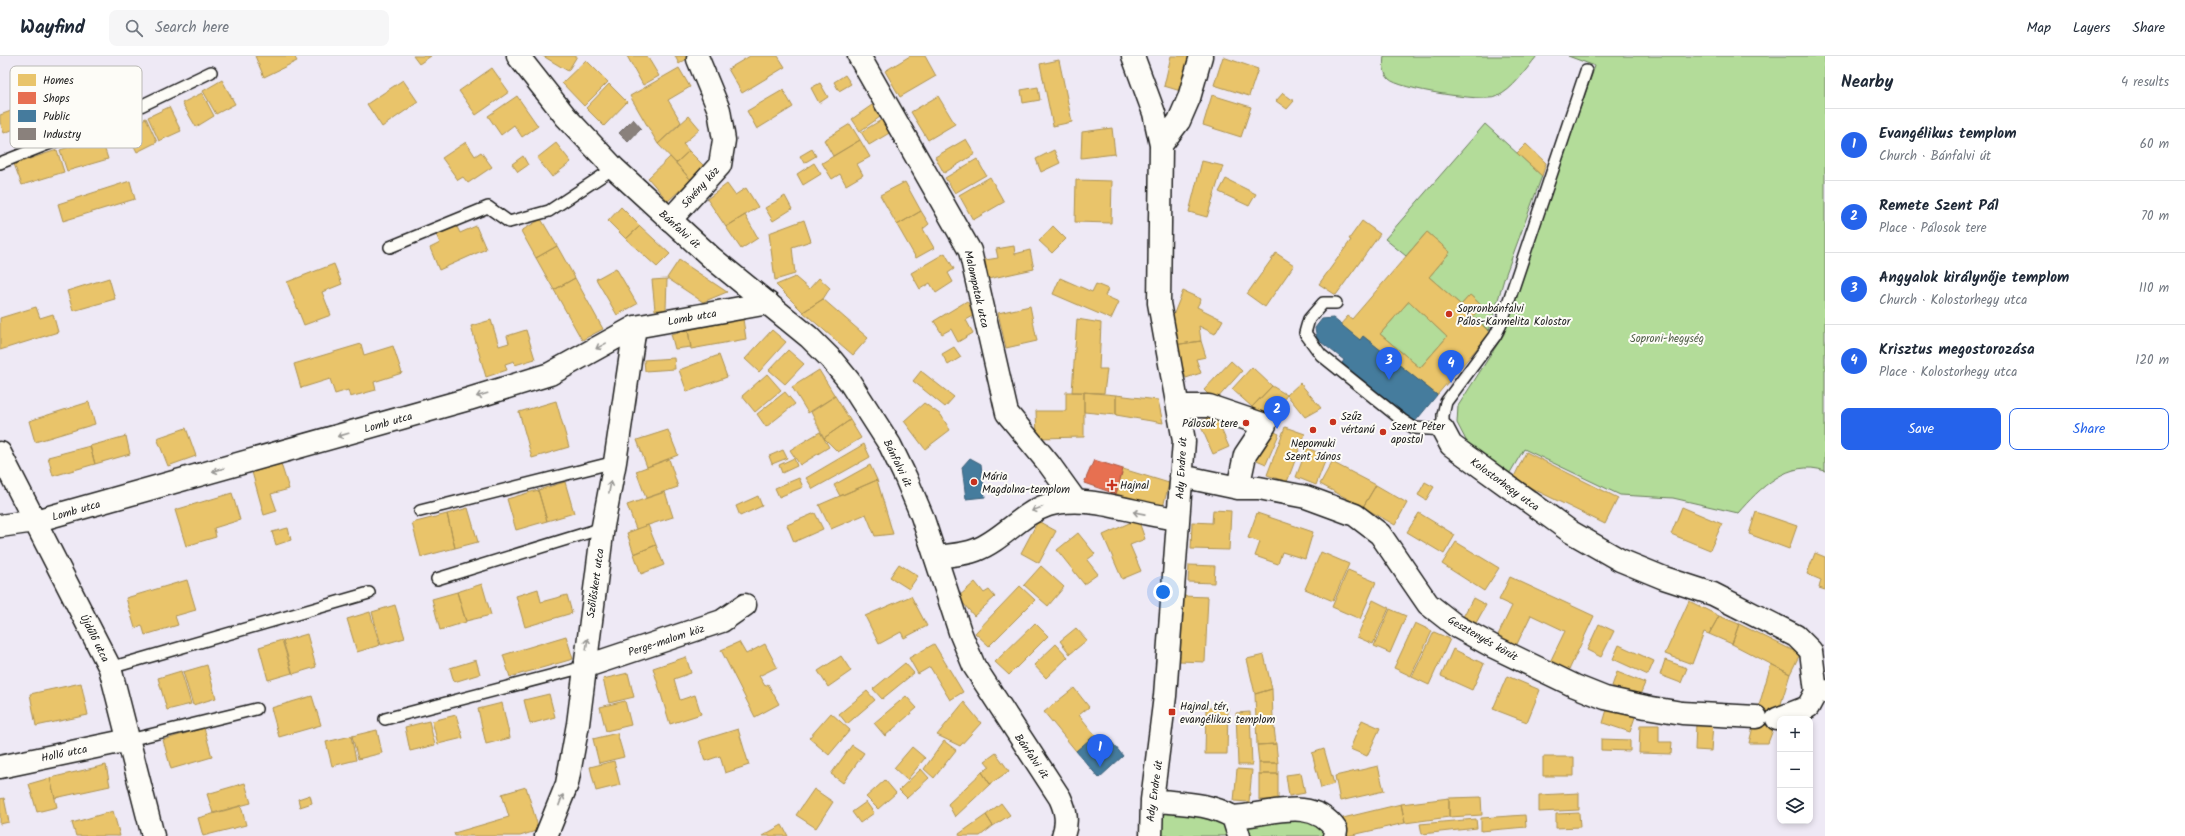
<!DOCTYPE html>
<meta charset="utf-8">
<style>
body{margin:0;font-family:Kalam,sans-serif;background:#f6f6f7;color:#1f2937}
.controls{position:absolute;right:12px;bottom:12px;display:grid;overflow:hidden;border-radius:8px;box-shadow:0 2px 6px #0003}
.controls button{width:36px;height:36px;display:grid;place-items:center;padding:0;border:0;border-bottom:1px solid #e0e1e3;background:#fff;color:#1f2937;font:20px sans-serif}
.you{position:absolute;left:1163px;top:536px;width:14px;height:14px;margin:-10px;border:3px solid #fff;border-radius:50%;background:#1a73e8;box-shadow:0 0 0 6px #1a73e833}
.badge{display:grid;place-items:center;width:26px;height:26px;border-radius:50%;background:#2563eb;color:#fff;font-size:13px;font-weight:700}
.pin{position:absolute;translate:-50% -33px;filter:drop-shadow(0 1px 2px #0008)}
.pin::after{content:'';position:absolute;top:21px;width:14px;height:12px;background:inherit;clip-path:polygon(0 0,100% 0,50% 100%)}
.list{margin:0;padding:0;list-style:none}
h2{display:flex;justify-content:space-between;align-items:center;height:52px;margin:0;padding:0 16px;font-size:17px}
h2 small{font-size:13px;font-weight:400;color:#747a83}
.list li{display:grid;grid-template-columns:26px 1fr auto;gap:12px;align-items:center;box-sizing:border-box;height:72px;padding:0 16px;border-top:1px solid #e0e1e3}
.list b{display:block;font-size:15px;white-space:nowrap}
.list p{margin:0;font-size:13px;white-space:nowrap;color:#747a83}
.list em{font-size:13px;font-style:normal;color:#747a83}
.actions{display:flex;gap:8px;padding:12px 16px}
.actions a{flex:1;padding:9px 0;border:1px solid #2563eb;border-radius:8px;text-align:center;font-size:14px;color:#2563eb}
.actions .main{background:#2563eb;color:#fff}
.icon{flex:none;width:22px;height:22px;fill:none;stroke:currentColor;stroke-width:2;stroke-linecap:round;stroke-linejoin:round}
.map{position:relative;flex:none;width:1825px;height:780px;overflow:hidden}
header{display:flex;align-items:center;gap:24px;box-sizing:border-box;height:56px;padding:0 20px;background:#fff;border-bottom:1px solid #e0e1e3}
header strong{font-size:19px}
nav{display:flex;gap:22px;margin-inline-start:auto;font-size:14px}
.search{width:280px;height:36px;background:#f6f6f7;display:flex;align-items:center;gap:10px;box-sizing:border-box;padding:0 14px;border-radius:8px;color:#747a83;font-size:15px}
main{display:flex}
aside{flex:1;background:#fff}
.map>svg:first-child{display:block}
</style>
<header>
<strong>Wayfind</strong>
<div class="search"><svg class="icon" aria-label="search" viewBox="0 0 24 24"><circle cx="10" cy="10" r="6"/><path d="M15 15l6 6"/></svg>Search here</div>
<nav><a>Map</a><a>Layers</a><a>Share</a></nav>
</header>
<main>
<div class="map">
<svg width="1825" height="780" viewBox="0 0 1825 780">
<rect width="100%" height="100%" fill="#eee9f5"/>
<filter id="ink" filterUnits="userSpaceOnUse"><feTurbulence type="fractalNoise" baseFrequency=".025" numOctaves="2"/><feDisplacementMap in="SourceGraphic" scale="8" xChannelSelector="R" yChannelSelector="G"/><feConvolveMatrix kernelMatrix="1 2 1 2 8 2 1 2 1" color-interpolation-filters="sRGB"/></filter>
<g filter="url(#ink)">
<path fill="#b3dc99" stroke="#687c5a" d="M1384,0H1537C1526,13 1513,34 1496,41C1483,46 1398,33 1389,23C1383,17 1383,8 1384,0Z
M1568,0H1825V415C1789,402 1759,433 1738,457L1673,442L1620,439L1524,393L1508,420L1469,390L1457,367L1458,350L1504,278L1517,232L1595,10Z
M1485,68L1542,120L1504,223L1489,275L1473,260L1482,250L1470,239L1461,249L1429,221L1450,196L1427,176L1406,200L1385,183Z
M1409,245L1447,281L1420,312L1380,278Z
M1208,751L1245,780H1157L1161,753Z
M1304,756L1340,780H1249L1239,765Z"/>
<path fill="#e9c46a" stroke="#ac9253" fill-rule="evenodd" d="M255,0H294L297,5L264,21Z
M413,0H431L419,8Z
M543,0H577L568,15Z
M627,0H647L659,20L643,29Z
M675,0H691L679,8Z
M750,0H778L785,11L742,37L728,13Z
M910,0H925L936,20L900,41L885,15Z
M1171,0H1193L1184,36L1164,30Z
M1223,1L1258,13L1249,40L1214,29Z
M586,4L608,26L584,50L562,27Z
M1059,4L1072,66L1053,70L1040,8Z
M492,12L509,36L476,59L459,35Z
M679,12L690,31L668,44L681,66L658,88L630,40Z
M845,19L851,28L839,35L834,26Z
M222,24L235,48L216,58L203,35Z
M403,24L418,46L382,71L367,48Z
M820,27L828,41L819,47L811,32Z
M609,28L627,46L604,70L586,52Z
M1038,31L1040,44L1023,47L1021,34Z
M783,34L793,51L757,73L747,55Z
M202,37L214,60L196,71L182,47Z
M1283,37L1294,45L1287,53L1276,45Z
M1212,39L1251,51L1241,81L1203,69Z
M517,40L538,70L522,81L514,69L501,79L488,60Z
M938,40L955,68L928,84L911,56Z
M30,48L39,73L23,79L20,71L4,77L0,66V59Z
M872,49L880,61L860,75L852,63Z
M169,51L181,75L159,85L148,61Z
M689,60L700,73L683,88L689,95L676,107L658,88Z
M146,62L157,86L137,96L125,72Z
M883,63L891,76L869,89L861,76Z
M850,68L860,84L833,100L824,84Z
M1112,72L1115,98L1081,102L1082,76Z
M101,81L108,103L67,115L60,94Z
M966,83L975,98L944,117L935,101Z
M860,84L870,101L857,108L863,119L846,129L840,118L832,123L822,107Z
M466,86L475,100L481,96L492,111L468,127L463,121L458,124L442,102Z
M556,87L571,106L552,121L537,102Z
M1526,88L1546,107L1542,120L1517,97Z
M812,93L816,100L804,107L800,100Z
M57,94L64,116L22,129L14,108Z
M1054,94L1060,107L1041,116L1036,103Z
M689,95L705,111L691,124L676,107Z
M523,100L528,109L518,116L512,108Z
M670,101L691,124L668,145L648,122Z
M977,103L986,119L955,137L945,122Z
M1202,105L1223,110L1207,161L1189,156Z
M814,107L821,118L803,129L797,118Z
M990,121L1004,146L973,164L959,139Z
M1226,123L1256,138L1249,150L1219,136Z
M1076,124L1112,125L1111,167L1075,166Z
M130,125L135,143L63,165L58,148Z
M905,126L921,155L897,169L880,139Z
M727,128L735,139L746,132L758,151L726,171L707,143Z
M785,140L792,153L773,165L765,152Z
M621,151L640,170L626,183L608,165Z
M921,155L929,168L923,173L934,192L916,202L897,169Z
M745,159L758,182L741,193L726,171Z
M541,163L557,190L536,202L521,175Z
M804,164L811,185L792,191L795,218L775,224L769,177Z
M454,165L460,177L476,170L486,193L439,214L430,192L440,187L434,174Z
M1362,165L1380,178L1336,239L1319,228L1351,184L1349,183Z
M640,170L670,198L657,211L626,183Z
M1053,170L1066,183L1052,197L1039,185Z
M1427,176L1450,196L1429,221L1461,249L1470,239L1482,250L1473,260L1490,277L1437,339L1363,280L1360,284L1340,269L1348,260L1352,263ZM1409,245L1447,281L1420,312L1380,278Z
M557,190L575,222L554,234L536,202Z
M1014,190L1015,198L1030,194L1034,213L988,223L985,204L998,202L996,193Z
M945,197L954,213L948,217L953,226L936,237L930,227L920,233L911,217Z
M1276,197L1294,209L1265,251L1247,238Z
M679,204L727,236L703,246L667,222Z
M334,208L342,228L322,236L331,259L304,269L287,226Z
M616,212L637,248L617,259L596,223Z
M795,221L809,233L819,222L830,232L823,243L803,256L776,229Z
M109,222L115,243L73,255L67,235Z
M575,222L603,273L582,284L554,234Z
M1060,222L1092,236L1096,228L1108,233L1105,240L1119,246L1111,263L1053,238Z
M667,223L666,254H655L652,224Z
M1183,235L1201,243L1197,251L1223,264L1215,278L1199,270L1201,285L1174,289L1170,267Z
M823,243L868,282L853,299L803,256Z
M967,245L975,259L966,264L973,277L958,286L951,273L942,278L934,265Z
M1030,250L1037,285L1006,292L998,257Z
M36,251L40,262L53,258L58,276L0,294V262Z
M743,263L746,283L691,293L688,274Z
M1077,263L1101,267L1099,313H1107L1104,337L1072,336Z
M491,264L499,290L509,287L507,280L526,274L535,303L515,309L514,305L505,308L507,314L486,321L471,270Z
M688,274L691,291L675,293L671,278Z
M772,274L786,286L759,316L745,303Z
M1201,285L1206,301L1196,303L1201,317L1186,322L1174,289Z
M361,288L364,299L393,290L402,317L374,326L376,334L350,341L348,334L335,338L330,323L301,332L294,308Z
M954,291L961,301L948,309L942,298Z
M788,294L804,308L785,328L769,314Z
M719,299L727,321L687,336L679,314Z
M674,302L675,313L645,315L644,304Z
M1231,305L1242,315L1215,345L1204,334Z
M1252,311L1272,330L1252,351L1232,333Z
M819,314L835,340L808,357L792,331Z
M921,315L954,341L945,351L913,325Z
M767,318L781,334L755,356L742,340Z
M1300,327L1321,352L1305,361L1287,339Z
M1272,330L1287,339L1279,350L1264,360L1252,351Z
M785,336L795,348L766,371L757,358Z
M1066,336H1084V381L1037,382L1036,355H1066Z
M1084,336L1116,339V359L1084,356Z
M1116,339L1158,344L1163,367L1116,359Z
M835,340L850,364L824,382L811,356Z
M556,345L569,391L532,402L519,356Z
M89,346L95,368L35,386L29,365Z
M924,347L941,359L950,374L925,393L904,365Z
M1215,359L1229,391L1213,398L1199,366Z
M850,364L861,382L838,396L824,382Z
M1285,371L1305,378L1287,426L1267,419Z
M186,372L196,400L168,410L157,382Z
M1265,372L1279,378L1266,408L1252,402Z
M668,374L678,399L647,411L637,384Z
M820,376L829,391L800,409L790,394Z
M126,380L130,398L95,408L90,390Z
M864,388L870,401L813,433L806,422Z
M90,390L95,408L53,420L48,401Z
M1307,392L1327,400L1316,429L1296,421Z
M783,394L787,402L772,408L769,400Z
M1526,396L1618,442L1605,468L1513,423Z
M794,402L797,410L782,417L779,409Z
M669,403L678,431L646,442L636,415Z
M1332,406L1376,429L1363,451L1320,428Z
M281,408L289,433L271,438L277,455L264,459L252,416Z
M870,409L877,424L840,440L834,429Z
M1123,413L1169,427L1163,451L1116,438Z
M799,422L803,431L779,441L775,432Z
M877,424L893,478L875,480L866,458L831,473L819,449Z
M565,426L574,457L547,465L538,434Z
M1425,426L1434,431L1426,444L1418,439Z
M1376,429L1407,447L1395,469L1363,451Z
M538,434L547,465L516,474L507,443Z
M665,436L673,461L636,473L627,449Z
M232,437L240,464L214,472L216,481L186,490L175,454Z
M758,440L762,450L740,460L736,450Z
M1682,451L1722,468L1710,494L1671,478Z
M468,452L478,486L455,492L447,458Z
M1213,454L1231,455L1229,494L1191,493L1192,466L1212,467Z
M1756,456L1797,470L1789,493L1749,478Z
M815,457L823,473L794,486L787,469Z
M1257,457L1313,476L1305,503L1282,496L1278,508L1255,500L1260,486L1248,482Z
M1419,457L1455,479L1444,498L1407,476Z
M447,458L455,492L421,501L412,467Z
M1138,463L1145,483L1130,489L1141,515L1122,523L1103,479Z
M1038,465L1056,475L1039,507L1021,497Z
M648,469L656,489L634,498L627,477Z
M288,472L291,484L276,489L272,476Z
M1078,477L1095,498L1087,504L1098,518L1084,528L1057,494Z
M1456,486L1499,512L1484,535L1442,508Z
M656,489L664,509L641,518L634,498Z
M1321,496L1349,508L1333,545L1305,533Z
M1815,497L1825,501V534L1819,532L1821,524L1807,518Z
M899,508L918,520L909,533L890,521Z
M1189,509L1215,510L1214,527L1188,526Z
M1041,510L1064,531L1048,550L1024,529Z
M1348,514L1376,526L1360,563L1332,551Z
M1510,521L1594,560L1569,614L1550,606L1565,575L1531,559L1516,590L1497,581L1512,550L1499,544Z
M187,524L196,554L175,560L178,569L145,579L142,569L135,572L126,542Z
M975,526L984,537L989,534L995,541L974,560L958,541Z
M482,528L491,559L466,565L457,536Z
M1020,530L1035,544L989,590L975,577Z
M538,533L541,546L567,539L572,557L525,571L516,540Z
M457,536L466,566L440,574L432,543Z
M911,540L927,570L904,582L901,576L879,588L865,560Z
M1182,540L1208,541L1205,606L1179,605Z
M1473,542L1486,549L1476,567L1463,561Z
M1373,544L1389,552L1373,588L1357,581Z
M1689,545L1719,560L1709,578L1704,576L1692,608L1665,598Z
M395,549L405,582L381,589L372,556Z
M1390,553L1406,560L1390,597L1374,590Z
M370,556L380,589L357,596L347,563Z
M1719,560L1739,568L1732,588L1709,578Z
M1035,567L1048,580L1009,619L995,606Z
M1415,567L1432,575L1411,620L1394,612Z
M1599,568L1614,575L1601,601L1587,594Z
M1739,568L1800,598L1790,618L1732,588Z
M1076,572L1087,584L1070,598L1060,585Z
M1434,576L1450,583L1429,629L1412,621Z
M307,578L316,611L293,618L283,585Z
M566,580L573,603L510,621L503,599Z
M282,584L292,617L268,624L259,591Z
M739,586L746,598L765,588L777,611L759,620L765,630L768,628L779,648L755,661L721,594Z
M934,588L963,636L950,644L930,611L918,618L909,602Z
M1056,588L1068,601L1046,622L1034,609Z
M1619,589L1654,605L1648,619L1613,603Z
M1453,593L1484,608L1472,634L1441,620Z
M1264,599L1272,633L1255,638L1247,603Z
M841,600L851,615L828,631L818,615Z
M686,601L691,617L674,623L680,644L695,639L701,658L670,668L653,612Z
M476,604L480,618L454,626L450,612Z
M1665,604L1687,612L1681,627L1660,619Z
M905,607L914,617L882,643L873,633Z
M1771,608L1790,618L1774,671L1754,667Z
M207,609L216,642L193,649L183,616Z
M181,615L191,648L167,654L158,622Z
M1617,616L1645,627L1639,641L1612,630Z
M628,617L634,641L609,647L603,623Z
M1507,620L1540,634L1527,666L1493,653Z
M81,627L88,659L36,670L30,638Z
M1074,632L1089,651L1079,659L1095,679L1076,695L1044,656Z
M1272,633L1273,663L1256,664L1255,638Z
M867,635L875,644L847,668L839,658Z
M549,638L555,661L530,668L524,644Z
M312,640L321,669L279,681L271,652Z
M906,640L917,652L885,680L874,667Z
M625,645L631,669L606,675L600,651Z
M964,646L981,667L960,690L937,679Z
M502,647L510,682L486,688L478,653Z
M1608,650L1636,658L1630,676L1603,667Z
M1206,652H1228L1227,698H1205Z
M1250,656L1252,709H1238L1236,657Z
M831,657L850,674L829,699L809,682Z
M456,659L463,682L438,688L432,665Z
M1273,663L1276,688L1257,689L1256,664Z
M1362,664L1380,672L1367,700L1350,693Z
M429,665L435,689L410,695L405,671Z
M1696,667L1713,668L1711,695L1695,694Z
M1754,667L1774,671L1768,687H1749Z
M1640,669H1659V686H1672L1671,698L1639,697Z
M204,672L212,701L171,713L163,684Z
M738,673L749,709L725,717L720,700L705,705L699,685Z
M377,674L382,697L358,703L352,680Z
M617,677L624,701L599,707L593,683Z
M351,680L356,704L332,710L326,686Z
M1601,683L1630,684V695L1601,694Z
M944,685L956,694L934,722L924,713Z
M1276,688L1278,707H1259L1257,689Z
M852,689L864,697L843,727L831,718Z
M912,691L925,702L907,724L894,712Z
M1324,693L1334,728L1321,732L1312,697Z
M996,697L1009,715L990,728L982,716L990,711L985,705Z
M1543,701H1574V720H1543Z
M614,705L620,729L596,735L590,711Z
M1259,707H1278V718H1259Z
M106,709L110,730L55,742L50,722Z
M1378,710L1384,735L1340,745L1335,720Z
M921,713L929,722L907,742L899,734Z
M1237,713L1252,714L1249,746L1234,745Z
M982,716L990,728L955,761L948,748Z
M1301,717L1305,737L1289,740L1286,719Z
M1259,718H1278V744H1259Z
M50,722L57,751L37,756L29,728Z
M885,724L896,737L878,753L866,741Z
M245,727L251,747L213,757L207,738Z
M526,731L539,774L520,780H455L454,777L509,761L502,738Z
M814,733L833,746L816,772L796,759Z
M1579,737V754L1539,756V739Z
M310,739L312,747L300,751L298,743Z
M1481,741L1482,759L1449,761V742Z
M4,742L9,766L0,768V743Z
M1449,742V761L1405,767L1401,748Z
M866,746L874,757L860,767L852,756Z
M1001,747L1010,759L993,770L986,759Z
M1401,748L1405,767L1348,780L1343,762Z
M241,750L246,769L203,780L198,762Z
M113,755L120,780H76L72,767Z
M1579,757L1580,771L1556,772V758Z
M986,759L993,770L980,780H960L959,778Z
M1525,759L1526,771L1481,775V762Z
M1476,763L1477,772L1422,778L1420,768Z
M782,769L788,780H762Z"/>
<path fill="#e76f51" stroke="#aa5641" d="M1094,404L1123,413L1116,438L1084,427Z"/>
<path fill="#457b9d" stroke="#395e76" d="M1333,262L1360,284L1363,280L1437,339L1414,367L1341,309L1344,304L1317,283L1315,272L1322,263Z
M970,402L981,408L985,441L966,443L962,411Z
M1095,679L1107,680L1123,700L1099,722L1076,695Z"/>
<path fill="#8a817c" stroke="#69635f" d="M633,63L641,72L628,86L619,77Z"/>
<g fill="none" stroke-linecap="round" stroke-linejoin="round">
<g stroke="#1c1c1c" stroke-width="14">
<path id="lane" d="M0,107L124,58L211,16
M390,191L488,151L509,166L549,155L614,112
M1336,247H1323L1309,263L1305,277L1321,299L1402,364L1414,372L1443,374V359L1446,346L1495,280L1501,268L1586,15
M420,455L615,406
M437,523L593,475L603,470
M110,612L369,537
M385,663L584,611
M129,684L256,653"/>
</g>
<g stroke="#1c1c1c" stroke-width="25">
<path id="street" d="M859,0L970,195L1007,357L1049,408L1075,444
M1133,0L1154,57L1161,89L1159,247L1184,385L1165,640L1152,744L1151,780
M1161,89L1179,65L1189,42L1201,0
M670,164L720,109L724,84L719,54L698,3
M1178,350H1209L1265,369L1245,399L1238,432
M1443,374L1451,389L1571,476L1620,504L1664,522L1713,538L1796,580L1811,595L1816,636
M0,397L110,612L153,780
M1181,420L1238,432H1259L1306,441L1355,459L1380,478L1428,548L1456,570L1494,591L1575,630L1605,642L1646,651L1682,657L1756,661
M0,470L35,465L469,343L550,318L635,271L768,247
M936,501C949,499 963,499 976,494C1003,484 1020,458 1048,449C1088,437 1137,459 1178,463
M584,611L722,565L745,549
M1777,663L1808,651L1816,636L1825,635
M0,711L129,684
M1152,744C1181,748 1206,746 1233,761L1239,780
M1233,761C1269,759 1312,739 1336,774L1335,780
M546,780L567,728L578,668L603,470L615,406L635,271"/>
</g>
<g stroke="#1c1c1c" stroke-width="25">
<path id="secondary" d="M518,0L566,61L614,112L712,202L809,281L831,303L849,325L890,389L906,422L922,460L960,576L974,610L1060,742C1066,755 1068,766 1063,780"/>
</g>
<use href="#lane" stroke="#fdfcf7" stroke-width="11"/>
<use href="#street" stroke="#fdfcf7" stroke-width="22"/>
<use href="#secondary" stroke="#fdfcf7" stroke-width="22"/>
</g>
<defs><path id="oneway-shaft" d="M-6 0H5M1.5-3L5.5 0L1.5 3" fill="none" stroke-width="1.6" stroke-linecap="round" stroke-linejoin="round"/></defs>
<g stroke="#989794">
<use href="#oneway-shaft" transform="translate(601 290) rotate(151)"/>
<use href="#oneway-shaft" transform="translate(482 339) rotate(163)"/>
<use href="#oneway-shaft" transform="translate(343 379) rotate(164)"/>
<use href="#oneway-shaft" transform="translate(218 414) rotate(164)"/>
<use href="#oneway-shaft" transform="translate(610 431) rotate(-79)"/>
<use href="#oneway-shaft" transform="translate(1037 453) rotate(158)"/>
<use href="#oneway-shaft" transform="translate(1139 457) rotate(-169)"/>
<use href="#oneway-shaft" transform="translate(587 588) rotate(-82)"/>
<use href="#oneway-shaft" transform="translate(561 744) rotate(-69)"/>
</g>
</g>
<g fill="#c8321e" stroke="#fdfcf7" stroke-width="1.5">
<circle cx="1449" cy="258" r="4"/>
<circle cx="1333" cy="366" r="4"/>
<circle cx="1246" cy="367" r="4"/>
<circle cx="1313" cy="374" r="4"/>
<circle cx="1383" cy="376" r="4"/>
<circle cx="974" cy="426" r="4"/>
<path d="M1110 423h4v4h4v4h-4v4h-4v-4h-4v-4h4z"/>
<rect x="1168" y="652" width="8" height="8" rx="2"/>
</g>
<g text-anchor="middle" stroke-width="4" stroke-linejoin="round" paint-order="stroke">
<g font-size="11" fill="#1c1c1c" stroke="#fdfcf7">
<text transform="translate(700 131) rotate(-48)" y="4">Sövény köz</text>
<text transform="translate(680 173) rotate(42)" y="4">Bánfalvi út</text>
<text transform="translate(977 233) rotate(77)" y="4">Malompatak utca</text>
<text transform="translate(692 261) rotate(-10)" y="4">Lomb utca</text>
<text transform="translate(388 366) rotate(-16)" y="4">Lomb utca</text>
<text transform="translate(898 407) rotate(64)" y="4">Bánfalvi út</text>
<text transform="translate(1181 412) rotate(-87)" y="4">Ady Endre út</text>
<text transform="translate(1505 428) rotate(36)" y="4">Kolostorhegy utca</text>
<text transform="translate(76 454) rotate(-16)" y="4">Lomb utca</text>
<text transform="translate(595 527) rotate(-82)" y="4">Szőlőskert utca</text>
<text transform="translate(95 582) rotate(63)" y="4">Újdűlő utca</text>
<text transform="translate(1483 582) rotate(30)" y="4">Gesztenyés körút</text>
<text transform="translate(666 584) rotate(-18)" y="4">Perge-malom köz</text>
<text transform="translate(64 697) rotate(-12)" y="4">Holló utca</text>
<text transform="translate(1032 700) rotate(56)" y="4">Bánfalvi út</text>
<text transform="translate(1154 735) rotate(-82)" y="4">Ady Endre út</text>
</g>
<g font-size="11" fill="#1c1c1c" stroke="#fdfcf7" text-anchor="start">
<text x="1457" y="256">Sopronbánfalvi<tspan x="1457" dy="13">Pálos-Karmelita Kolostor</tspan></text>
<text x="1341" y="364">Szűz<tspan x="1341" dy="13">vértanú</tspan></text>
<text x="1238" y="371" text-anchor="end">Pálosok tere</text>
<text x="1391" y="374">Szent Péter<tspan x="1391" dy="13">apostol</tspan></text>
<text x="1313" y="391" text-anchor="middle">Nepomuki<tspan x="1313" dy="13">Szent János</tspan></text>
<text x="982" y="424">Mária<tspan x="982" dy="13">Magdolna-templom</tspan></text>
<text x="1120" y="433">Hajnal</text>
<text x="1180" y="654">Hajnal tér,<tspan x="1180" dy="13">evangélikus templom</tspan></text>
</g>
<g font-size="11" fill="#515f48" stroke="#fdfcf7">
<text x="1667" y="286">Soproni-hegység</text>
</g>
</g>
<rect x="10" y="10" width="132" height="82" rx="6" fill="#fdfcf7" stroke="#bab9b5" stroke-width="1"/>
<rect x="18" y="18" width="18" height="12" fill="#e9c46a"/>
<rect x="18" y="36" width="18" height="12" fill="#e76f51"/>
<rect x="18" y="54" width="18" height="12" fill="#457b9d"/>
<rect x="18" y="72" width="18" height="12" fill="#8a817c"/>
<g font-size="11" fill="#1c1c1c">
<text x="43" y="28">Homes</text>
<text x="43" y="46">Shops</text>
<text x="43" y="64">Public</text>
<text x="43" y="82">Industry</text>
</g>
</svg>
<div class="controls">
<button>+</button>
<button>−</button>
<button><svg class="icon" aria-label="layers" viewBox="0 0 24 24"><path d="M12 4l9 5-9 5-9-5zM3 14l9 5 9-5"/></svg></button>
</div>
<div class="you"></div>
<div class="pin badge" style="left:1100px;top:711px">1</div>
<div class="pin badge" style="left:1277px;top:373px">2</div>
<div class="pin badge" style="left:1389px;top:324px">3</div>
<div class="pin badge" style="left:1451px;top:327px">4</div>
</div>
<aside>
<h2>Nearby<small>4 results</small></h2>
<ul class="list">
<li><span class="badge">1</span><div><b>Evangélikus templom</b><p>Church · Bánfalvi út</p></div><em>60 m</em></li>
<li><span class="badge">2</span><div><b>Remete Szent Pál</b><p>Place · Pálosok tere</p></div><em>70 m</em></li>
<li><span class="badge">3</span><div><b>Angyalok királynője templom</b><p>Church · Kolostorhegy utca</p></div><em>110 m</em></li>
<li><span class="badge">4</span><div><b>Krisztus megostorozása</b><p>Place · Kolostorhegy utca</p></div><em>120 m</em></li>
</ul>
<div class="actions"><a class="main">Save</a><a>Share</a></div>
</aside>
</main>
